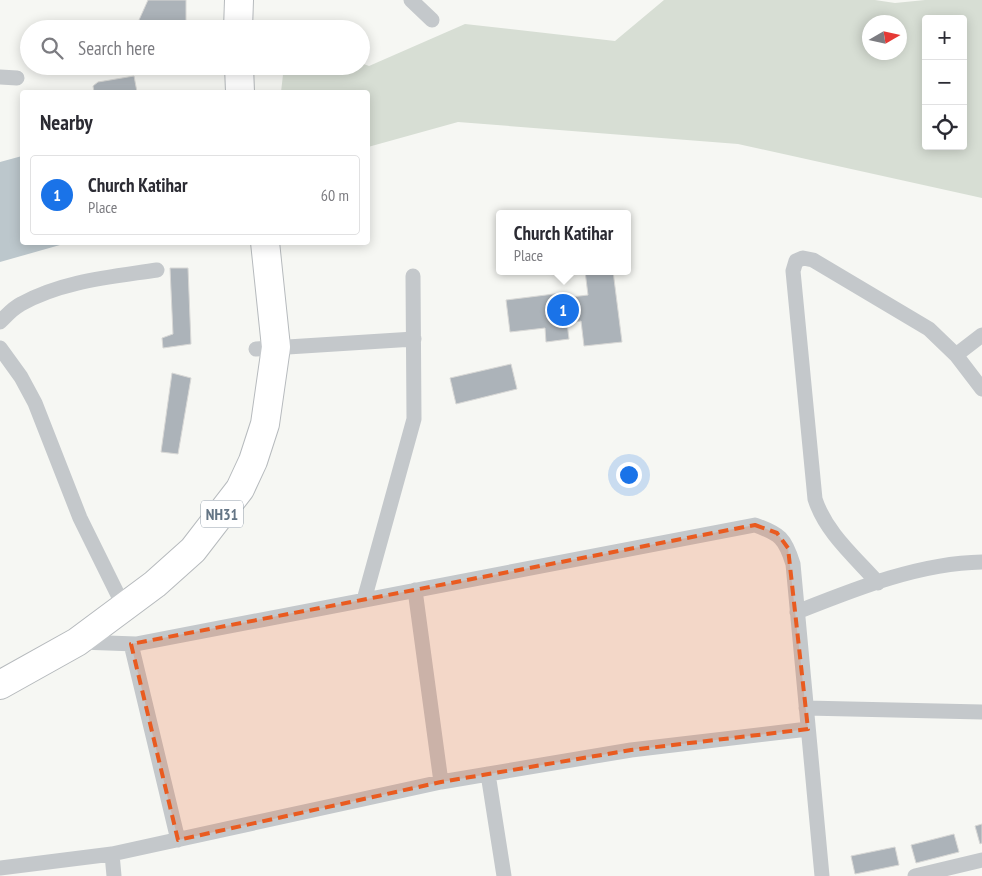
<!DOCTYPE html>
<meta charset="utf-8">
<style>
body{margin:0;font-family:"PT Sans Narrow",sans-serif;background:#f7f7f7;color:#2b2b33}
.controls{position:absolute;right:15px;top:15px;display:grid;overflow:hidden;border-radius:5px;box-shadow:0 2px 12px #0003}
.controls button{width:45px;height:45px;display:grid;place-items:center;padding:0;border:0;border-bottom:1px solid #e1e1e2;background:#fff;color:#2b2b33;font:25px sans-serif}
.compass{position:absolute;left:862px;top:15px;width:45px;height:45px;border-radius:50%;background:#fff;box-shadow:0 2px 12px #0003;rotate:81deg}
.you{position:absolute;left:628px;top:474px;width:18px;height:18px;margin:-12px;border:4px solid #fff;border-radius:50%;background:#1a73e8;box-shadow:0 0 0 8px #1a73e833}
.badge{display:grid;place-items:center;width:32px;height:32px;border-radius:50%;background:#1a73e8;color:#fff;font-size:16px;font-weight:700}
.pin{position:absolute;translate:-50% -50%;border:2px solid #fff;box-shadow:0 1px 5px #0006}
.popup{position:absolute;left:496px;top:210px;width:135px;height:65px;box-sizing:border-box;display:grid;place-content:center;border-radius:5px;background:#fff;filter:drop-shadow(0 1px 4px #0005);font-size:16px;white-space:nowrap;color:#7c7c81}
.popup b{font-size:19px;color:#2b2b33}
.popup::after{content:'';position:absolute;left:50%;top:100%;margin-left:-10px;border:10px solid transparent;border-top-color:#fff}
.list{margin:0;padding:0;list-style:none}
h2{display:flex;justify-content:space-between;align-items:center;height:65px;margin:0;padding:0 20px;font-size:21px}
h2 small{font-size:16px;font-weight:400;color:#7c7c81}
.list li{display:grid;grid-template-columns:32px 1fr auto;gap:15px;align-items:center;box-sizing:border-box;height:80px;margin:0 10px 10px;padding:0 10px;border:1px solid #e1e1e2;border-radius:5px}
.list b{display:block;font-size:19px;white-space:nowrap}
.list p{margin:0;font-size:16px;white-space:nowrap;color:#7c7c81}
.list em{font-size:16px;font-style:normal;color:#7c7c81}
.icon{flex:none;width:28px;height:28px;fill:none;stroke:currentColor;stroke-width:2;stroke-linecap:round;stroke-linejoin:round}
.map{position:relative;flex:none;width:982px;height:876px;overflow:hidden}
.search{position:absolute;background:#fff;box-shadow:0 2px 12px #0003;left:20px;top:20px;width:350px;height:55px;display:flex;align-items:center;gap:12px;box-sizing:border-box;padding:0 18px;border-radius:28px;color:#7c7c81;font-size:19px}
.panel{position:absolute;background:#fff;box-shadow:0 2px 12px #0003;left:20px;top:90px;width:350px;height:155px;border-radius:5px}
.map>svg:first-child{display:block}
</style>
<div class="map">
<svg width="982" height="876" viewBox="0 0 982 876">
<rect width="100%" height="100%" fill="#f6f7f3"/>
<path fill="#d7ded4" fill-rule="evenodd" d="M664,0H875L895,3L925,0H982V198L738,144L458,122L368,147V92H281L284,66H361V63L369,66L465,24L615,41ZM926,19H963V146H926ZM870,22H900V52H870Z"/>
<path fill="#bcc7cc" d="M22,156V242L67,243L0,262V162Z"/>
<path fill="#acb3b9" stroke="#d8d8d6" d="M148,0H186V29H139V20Z
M134,76L137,92H94L93,86L98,82Z
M170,268H188L191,344L163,348L162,338L173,334Z
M585,271H613L622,342L584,346L581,321L567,323L569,339L546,342L545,328L510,332L506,300L562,293L563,298L588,295Z
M511,364L517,389L456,404L450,378Z
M172,373L191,378L178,454L161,452Z
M982,824V843L980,844L975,826Z
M954,834L959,852L916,863L911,845Z
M895,847L899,865L855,874L851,856Z"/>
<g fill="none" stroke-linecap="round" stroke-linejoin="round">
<g stroke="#b6babd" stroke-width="30">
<path id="highway" d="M238,29L239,0
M239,66L240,92
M0,685L77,642L155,584L193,550L240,489L253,461L265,424L276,347L265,242"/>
</g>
<path stroke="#c4c8cb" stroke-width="15" d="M411,0L432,20
M0,77L17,78
M0,322C6,316 13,308 21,304C62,281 111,277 157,270
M0,348L21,377L35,403L80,518L118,595
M256,349L414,339
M956,355L982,335
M878,583C855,557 826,533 815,499L793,271L796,261L803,258L813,260L929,329L956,355L982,389
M415,590L441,782L631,750L808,729
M364,600L414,419L413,276
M797,612C855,589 919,563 982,562
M80,642L136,644L755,525C780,534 785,538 793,564L822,876
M131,644L178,840
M806,708L982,712
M488,774L504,876
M112,854L114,876
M0,868L112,854L441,782
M915,876L982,860"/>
<use href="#highway" stroke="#fff" stroke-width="28"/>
</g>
<path fill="#e95b20" fill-opacity="0.2" stroke="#e95b20" stroke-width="4" stroke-dasharray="10 6" stroke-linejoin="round" d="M755,525L777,533L788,548L808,729L631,750L441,782L178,840L131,644Z"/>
<g text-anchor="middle" stroke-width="5" stroke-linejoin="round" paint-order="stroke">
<rect fill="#fff" stroke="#929eaa" stroke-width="1" x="201" y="500.5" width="42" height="27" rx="4"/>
<g font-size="16" font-weight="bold" fill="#647585">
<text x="222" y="520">NH31</text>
</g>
</g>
</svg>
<div class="controls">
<button>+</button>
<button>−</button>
<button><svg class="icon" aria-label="locate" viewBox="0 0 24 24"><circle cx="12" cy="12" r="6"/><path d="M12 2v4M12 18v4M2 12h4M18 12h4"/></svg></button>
</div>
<svg class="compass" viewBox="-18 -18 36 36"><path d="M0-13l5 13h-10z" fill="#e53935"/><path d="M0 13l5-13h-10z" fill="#7c7c81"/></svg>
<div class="you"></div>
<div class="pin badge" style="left:563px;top:310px">1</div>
<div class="popup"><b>Church Katihar</b>Place</div>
<div class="search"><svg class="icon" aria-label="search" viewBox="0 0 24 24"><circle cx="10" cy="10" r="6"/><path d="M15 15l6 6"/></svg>Search here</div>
<section class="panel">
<h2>Nearby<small></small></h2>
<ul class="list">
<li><span class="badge">1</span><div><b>Church Katihar</b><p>Place</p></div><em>60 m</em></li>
</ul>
</section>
</div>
